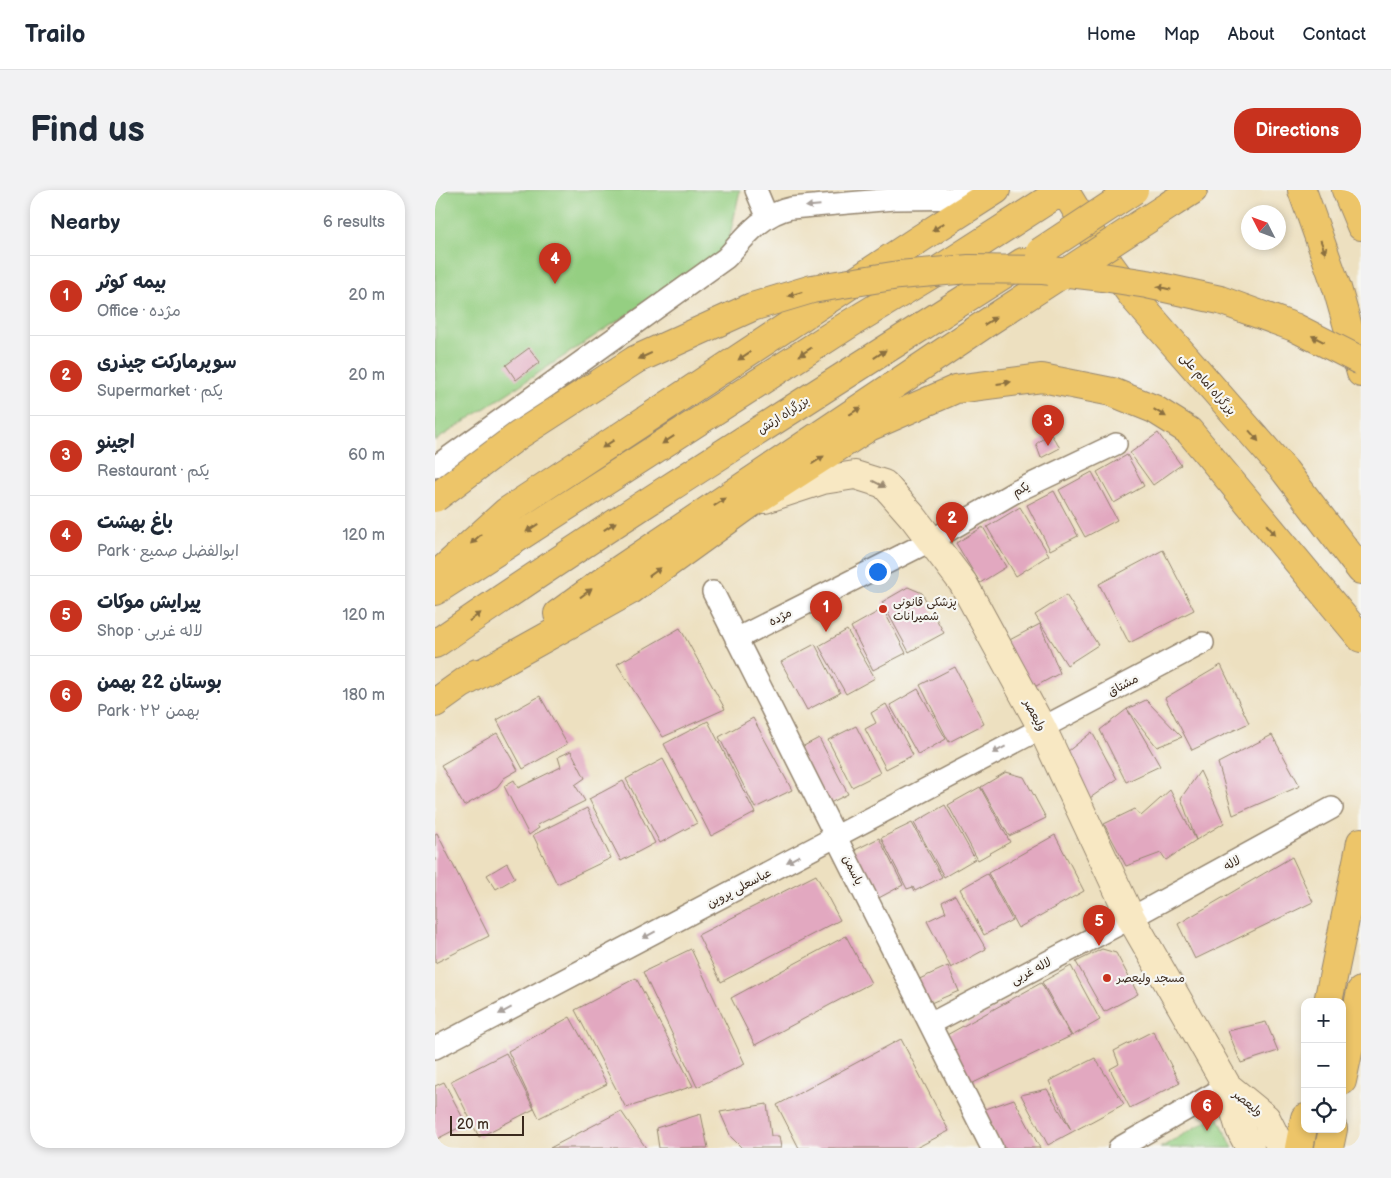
<!DOCTYPE html>
<meta charset="utf-8">
<style>
body{margin:0;font-family:"Balsamiq Sans","Playpen Sans Arabic",sans-serif;background:#f2f2f3;color:#1f2937}
.controls{position:absolute;right:15px;bottom:15px;display:grid;overflow:hidden;border-radius:10px;box-shadow:0 2px 8px #0003}
.controls button{width:45px;height:45px;display:grid;place-items:center;padding:0;border:0;border-bottom:1px solid #e0e1e3;background:#fff;color:#1f2937;font:25px sans-serif}
.compass{position:absolute;left:806px;top:15px;width:45px;height:45px;border-radius:50%;background:#fff;box-shadow:0 2px 8px #0003;rotate:312deg}
.scale{position:absolute;left:15px;bottom:12px;width:74px;box-sizing:border-box;padding-left:5px;border:2px solid #3b2a1e;border-top:0;font-size:14px;line-height:18px;white-space:nowrap;color:#3b2a1e;-webkit-text-stroke:4px #f6f6f2;paint-order:stroke}
.you{position:absolute;left:442px;top:381px;width:18px;height:18px;margin:-12px;border:4px solid #fff;border-radius:50%;background:#1a73e8;box-shadow:0 0 0 8px #1a73e833}
.badge{display:grid;place-items:center;width:32px;height:32px;border-radius:50%;background:#c8321e;color:#fff;font-size:16px;font-weight:700}
.pin{position:absolute;translate:-50% -41px;filter:drop-shadow(0 1px 2px #0008)}
.pin::after{content:'';position:absolute;top:26px;width:18px;height:15px;background:inherit;clip-path:polygon(0 0,100% 0,50% 100%)}
.list{margin:0;padding:0;list-style:none}
h2{display:flex;justify-content:space-between;align-items:center;height:65px;margin:0;padding:0 20px;font-size:21px}
h2 small{font-size:16px;font-weight:400;color:#747a83}
.list li{display:grid;grid-template-columns:32px 1fr auto;gap:15px;align-items:center;box-sizing:border-box;height:80px;padding:0 20px;border-top:1px solid #e0e1e3}
.list b{display:block;font-size:19px;white-space:nowrap}
.list p{margin:0;font-size:16px;white-space:nowrap;color:#747a83}
.list em{font-size:16px;font-style:normal;color:#747a83}
.icon{flex:none;width:28px;height:28px;fill:none;stroke:currentColor;stroke-width:2;stroke-linecap:round;stroke-linejoin:round}
.map{position:relative;flex:none;width:926px;height:958px;overflow:hidden;border-radius:20px}
header{display:flex;align-items:center;gap:30px;box-sizing:border-box;height:70px;padding:0 25px;background:#fff;border-bottom:1px solid #e0e1e3}
header strong{font-size:24px}
nav{display:flex;gap:28px;margin-inline-start:auto;font-size:18px}
.intro{display:flex;align-items:center;justify-content:space-between;box-sizing:border-box;height:120px;padding:0 30px}
h1{margin:0;font-size:35px}
.button{padding:12px 22px;border-radius:20px;background:#c8321e;color:#fff;font-size:18px;font-weight:700}
main{display:flex;gap:30px;padding:0 30px}
aside{flex:1;background:#fff;border-radius:20px;box-shadow:0 2px 8px #0003}
.map>svg:first-child{display:block}
</style>
<header>
<strong>Trailo</strong>
<nav><a>Home</a><a>Map</a><a>About</a><a>Contact</a></nav>
</header>
<div class="intro"><h1>Find us</h1><a class="button">Directions</a></div>
<main>
<aside>
<h2>Nearby<small>6 results</small></h2>
<ul class="list">
<li><span class="badge">1</span><div><b>بیمه کوثر</b><p>Office · مژده</p></div><em>20 m</em></li>
<li><span class="badge">2</span><div><b>سوپرمارکت چیذری</b><p>Supermarket · یکم</p></div><em>20 m</em></li>
<li><span class="badge">3</span><div><b>اچینو</b><p>Restaurant · یکم</p></div><em>60 m</em></li>
<li><span class="badge">4</span><div><b>باغ بهشت</b><p>Park · ابوالفضل صمیع</p></div><em>120 m</em></li>
<li><span class="badge">5</span><div><b>پیرایش موکات</b><p>Shop · لاله غربی</p></div><em>120 m</em></li>
<li><span class="badge">6</span><div><b>بوستان 22 بهمن</b><p>Park · ۲۲ بهمن</p></div><em>180 m</em></li>
</ul>
</aside>
<div class="map">
<svg width="926" height="958" viewBox="0 0 926 958">
<rect width="100%" height="100%" fill="#f6f6f2"/>
<filter id="ink" filterUnits="userSpaceOnUse"><feTurbulence type="fractalNoise" baseFrequency=".02" numOctaves="2"/><feDisplacementMap in="SourceGraphic" scale="10" xChannelSelector="R" yChannelSelector="G"/><feConvolveMatrix kernelMatrix="1 2 1 2 8 2 1 2 1" color-interpolation-filters="sRGB"/></filter>
<filter id="wash" filterUnits="userSpaceOnUse"><feTurbulence type="fractalNoise" baseFrequency=".0096" numOctaves="4" result="noise"/><feDisplacementMap in="SourceGraphic" scale="20" xChannelSelector="R" yChannelSelector="G"/><feGaussianBlur stdDeviation="1.12" result="paint"/><feColorMatrix in="noise" values="0 0 0 0 0 0 0 0 0 0 0 0 0 0 0 0 0 1.4 0 .05"/><feComposite in="paint" operator="in"/></filter>
<g filter="url(#wash)">
<rect width="100%" height="100%" fill="#ede0c0"/>
<path fill="#95cf82" stroke="#687c50" d="M0,0H305L292,59L0,251Z
M782,925L798,958H725Z"/>
<g id="blocks">
<path fill="#e2a8c0" d="M94,158L105,172L81,190L71,175Z
M615,243L625,258L606,268L601,254Z
M723,243L746,275L718,295L695,263Z
M692,265L709,296L679,313L662,282Z
M657,282L682,330L650,347L624,300Z
M619,301L643,346L615,360L592,315Z
M585,317L614,365L581,386L552,337Z
M548,337L571,377L545,393L521,353Z
M728,360L759,420L694,453L664,394Z
M473,397L487,403L509,443L474,462L447,412Z
M631,405L663,455L632,475L600,425Z
M448,419L471,463L438,480L416,437Z
M605,434L625,483L592,501L567,454Z
M245,438L290,519L228,547L182,474Z
M412,440L440,488L411,504L384,456Z
M380,454L405,503L372,520L346,472Z
M786,475L814,533L757,560L730,508Z
M520,477L549,534L514,552L485,495Z
M483,499L511,549L483,565L455,515Z
M105,506L132,554L88,579L62,530Z
M711,510L747,547L722,557L692,519L725,576L691,592L665,540L692,519Z
M451,514L478,565L451,579L430,539L441,533L436,523Z
M318,528L357,600L320,618L284,547Z
M273,531L320,623L276,646L229,554Z
M421,536L445,583L417,597L393,550Z
M657,542L682,589L655,608L632,562Z
M62,543L83,580L69,588L62,597L29,616L6,575Z
M837,545L865,596L798,625L783,573Z
M384,548L413,604L391,615L363,559Z
M136,561L150,588L140,595L150,611L102,635L104,638L94,645L69,596L79,590L83,598L126,577L123,567Z
M228,569L262,633L225,653L191,589Z
M765,581L789,633L761,650L746,608Z
M571,582L589,587L611,628L574,646L546,597Z
M188,591L220,653L186,671L154,609Z
M545,597L575,652L543,670L513,615Z
M735,600L761,650L731,670L726,663L691,676L669,634L700,619L706,626Z
M510,615L540,669L509,687L479,633Z
M152,618L176,668L122,694L98,645Z
M477,633L507,687L480,701L478,697L472,699L446,648Z
M2,643L54,746L0,773V644Z
M620,645L649,701L583,738L553,683Z
M444,648L468,695L440,710L416,662Z
M857,667L878,712L760,769L743,734Z
M72,673L80,688L61,699L52,685Z
M552,684L577,730L549,745L525,699Z
M381,685L405,730L286,792L263,745Z
M520,705L551,759L516,778L492,731L511,722L507,712Z
M411,746L436,793L320,855L296,808Z
M256,759L310,874L262,897L208,782Z
M667,759L681,763L703,804L669,822L641,772Z
M513,776L524,801L491,815L480,791Z
M636,776L665,830L637,846L607,792Z
M201,788L258,896L191,918L140,820Z
M606,793L636,846L536,894L510,846Z
M135,827L172,894L104,928L73,861Z
M831,832L843,861L806,873L793,841Z
M718,841L745,893L695,918L675,879L684,874L679,861Z
M466,849L514,941L481,958H364L342,915Z
M71,863L99,919L44,947L16,891Z
M660,868L689,914L613,955L586,905L612,899L636,940L614,891Z
M9,892L31,934L0,950V896Z
M579,909L605,958H567L548,920Z
M332,914L336,946H344L346,958H307L296,947L285,922Z
M186,921L211,958H115Z
M266,924L273,958H224L221,938Z"/>
</g>
</g>
<g filter="url(#ink)">
<use href="#blocks" fill-opacity="0" stroke="#94856f" stroke-width="1"/>
<g fill="none" stroke-linecap="round" stroke-linejoin="round">
<g stroke="#94856f" stroke-width="24">
<path id="street" d="M321,0L332,26
M0,277L291,68C310,47 327,24 356,18L459,9L549,8
M278,402L557,958
M301,449L495,351L580,302L681,254
M495,834L696,728L897,618
M0,858L768,453
M684,958L792,896"/>
</g>
<g stroke="#94856f" stroke-width="30">
<path id="secondary" d="M330,309L388,290L420,285L449,294L478,327L528,393L607,538L696,728L792,896L805,939L815,958
M792,896L831,928L846,958"/>
</g>
<g stroke="#94856f" stroke-width="30">
<path id="highway" d="M629,0L675,75L699,108L850,281L926,380
M867,0L902,98L926,183
M911,0L926,36
M736,14L758,0
M5,382L71,322L483,50L561,0
M0,401L416,133L502,81L628,0
M123,424L178,384L553,132L622,87
M0,454C192,322 391,198 588,72
M27,494L196,400L315,314L434,237L521,199L607,188L677,202L719,219L754,241L926,448
M0,513L42,483
M893,812L926,652
M907,891L926,801
M864,958L870,928
M894,958L898,939"/>
</g>
<use href="#street" stroke="#fff" stroke-width="21"/>
<use href="#secondary" stroke="#f8e8c3" stroke-width="28"/>
<use href="#highway" stroke="#edc569" stroke-width="28"/>
<g stroke="#94856f" stroke-width="30" stroke-linecap="butt">
<path id="highway-bridge" d="M605,62L699,0
M624,87L736,14
M0,308L84,245L200,170L317,117L377,99L464,85L534,79L608,80L668,87L712,94L785,110L859,137L926,171"/>
</g>
<use href="#highway-bridge" stroke="#edc569" stroke-width="28"/>
</g>
<defs><path id="oneway-solid" d="M-6-.8H1V-3.2L6.5 0L1 3.2V.8H-6Z" transform="scale(1.25)"/></defs>
<g fill="#a79f9a">
<use href="#oneway-solid" transform="translate(378 16) rotate(175)"/>
<use href="#oneway-solid" transform="translate(564 560) rotate(152)"/>
<use href="#oneway-solid" transform="translate(358 669) rotate(152)"/>
<use href="#oneway-solid" transform="translate(214 745) rotate(152)"/>
<use href="#oneway-solid" transform="translate(70 821) rotate(152)"/>
</g>
<g fill="#8b7040">
<use href="#oneway-solid" transform="translate(503 37) rotate(147)"/>
<use href="#oneway-solid" transform="translate(888 57) rotate(70)"/>
<use href="#oneway-solid" transform="translate(729 98) rotate(-167)"/>
<use href="#oneway-solid" transform="translate(360 104) rotate(164)"/>
<use href="#oneway-solid" transform="translate(555 131) rotate(-33)"/>
<use href="#oneway-solid" transform="translate(883 149) rotate(-153)"/>
<use href="#oneway-solid" transform="translate(370 162) rotate(147)"/>
<use href="#oneway-solid" transform="translate(445 164) rotate(-33)"/>
<use href="#oneway-solid" transform="translate(210 166) rotate(155)"/>
<use href="#oneway-solid" transform="translate(309 166) rotate(146)"/>
<use href="#oneway-solid" transform="translate(569 193) rotate(-8)"/>
<use href="#oneway-solid" transform="translate(420 221) rotate(-34)"/>
<use href="#oneway-solid" transform="translate(725 223) rotate(31)"/>
<use href="#oneway-solid" transform="translate(819 246) rotate(49)"/>
<use href="#oneway-solid" transform="translate(233 250) rotate(147)"/>
<use href="#oneway-solid" transform="translate(173 254) rotate(147)"/>
<use href="#oneway-solid" transform="translate(383 270) rotate(-33)"/>
<use href="#oneway-solid" transform="translate(285 312) rotate(-34)"/>
<use href="#oneway-solid" transform="translate(175 336) rotate(-33)"/>
<use href="#oneway-solid" transform="translate(97 338) rotate(147)"/>
<use href="#oneway-solid" transform="translate(836 340) rotate(50)"/>
<use href="#oneway-solid" transform="translate(41 349) rotate(138)"/>
<use href="#oneway-solid" transform="translate(220 382) rotate(-36)"/>
<use href="#oneway-solid" transform="translate(151 403) rotate(-36)"/>
<use href="#oneway-solid" transform="translate(40 427) rotate(-35)"/>
</g>
<use fill="#9a8970" href="#oneway-solid" transform="translate(444 294) rotate(27)"/>
</g>
<g fill="#c8321e" stroke="#f6f6f2" stroke-width="2">
<circle cx="448" cy="419" r="5"/>
<circle cx="672" cy="788" r="5"/>
</g>
<g text-anchor="middle" stroke-width="4.5" stroke-linejoin="round" paint-order="stroke">
<g font-size="12" fill="#3b2a1e" stroke="#f6f6f2">
<text transform="translate(773 194) rotate(49)" y="4">بزرگراه امام علی</text>
<text transform="translate(348 225) rotate(-33)" y="4">بزرگراه ارتش</text>
<text transform="translate(586 299) rotate(-27)" y="4">یکم</text>
<text transform="translate(345 427) rotate(-27)" y="4">مژده</text>
<text transform="translate(688 495) rotate(-28)" y="4">مشتاق</text>
<text transform="translate(600 525) rotate(62)" y="4">ولیعصر</text>
<text transform="translate(797 673) rotate(-29)" y="4">لاله</text>
<text transform="translate(418 680) rotate(63)" y="4">یاسمن</text>
<text transform="translate(304 698) rotate(-28)" y="4">عباسعلی پروین</text>
<text transform="translate(596 781) rotate(-28)" y="4">لاله غربی</text>
<text transform="translate(813 913) rotate(39)" y="4">ولیعصر</text>
</g>
<g font-size="12" fill="#3b2a1e" stroke="#f6f6f2" text-anchor="start">
<text x="458" y="416">پزشکی قانونی<tspan x="458" dy="14">شمیرانات</tspan></text>
<text x="682" y="792">مسجد ولیعصر</text>
</g>
</g>
</svg>
<div class="controls">
<button>+</button>
<button>−</button>
<button><svg class="icon" aria-label="locate" viewBox="0 0 24 24"><circle cx="12" cy="12" r="6"/><path d="M12 2v4M12 18v4M2 12h4M18 12h4"/></svg></button>
</div>
<svg class="compass" viewBox="-18 -18 36 36"><path d="M0-13l5 13h-10z" fill="#e53935"/><path d="M0 13l5-13h-10z" fill="#747a83"/></svg>
<div class="scale">20 m</div>
<div class="you"></div>
<div class="pin badge" style="left:391px;top:442px">1</div>
<div class="pin badge" style="left:517px;top:353px">2</div>
<div class="pin badge" style="left:613px;top:256px">3</div>
<div class="pin badge" style="left:120px;top:94px">4</div>
<div class="pin badge" style="left:664px;top:756px">5</div>
<div class="pin badge" style="left:772px;top:941px">6</div>
</div>
</main>
